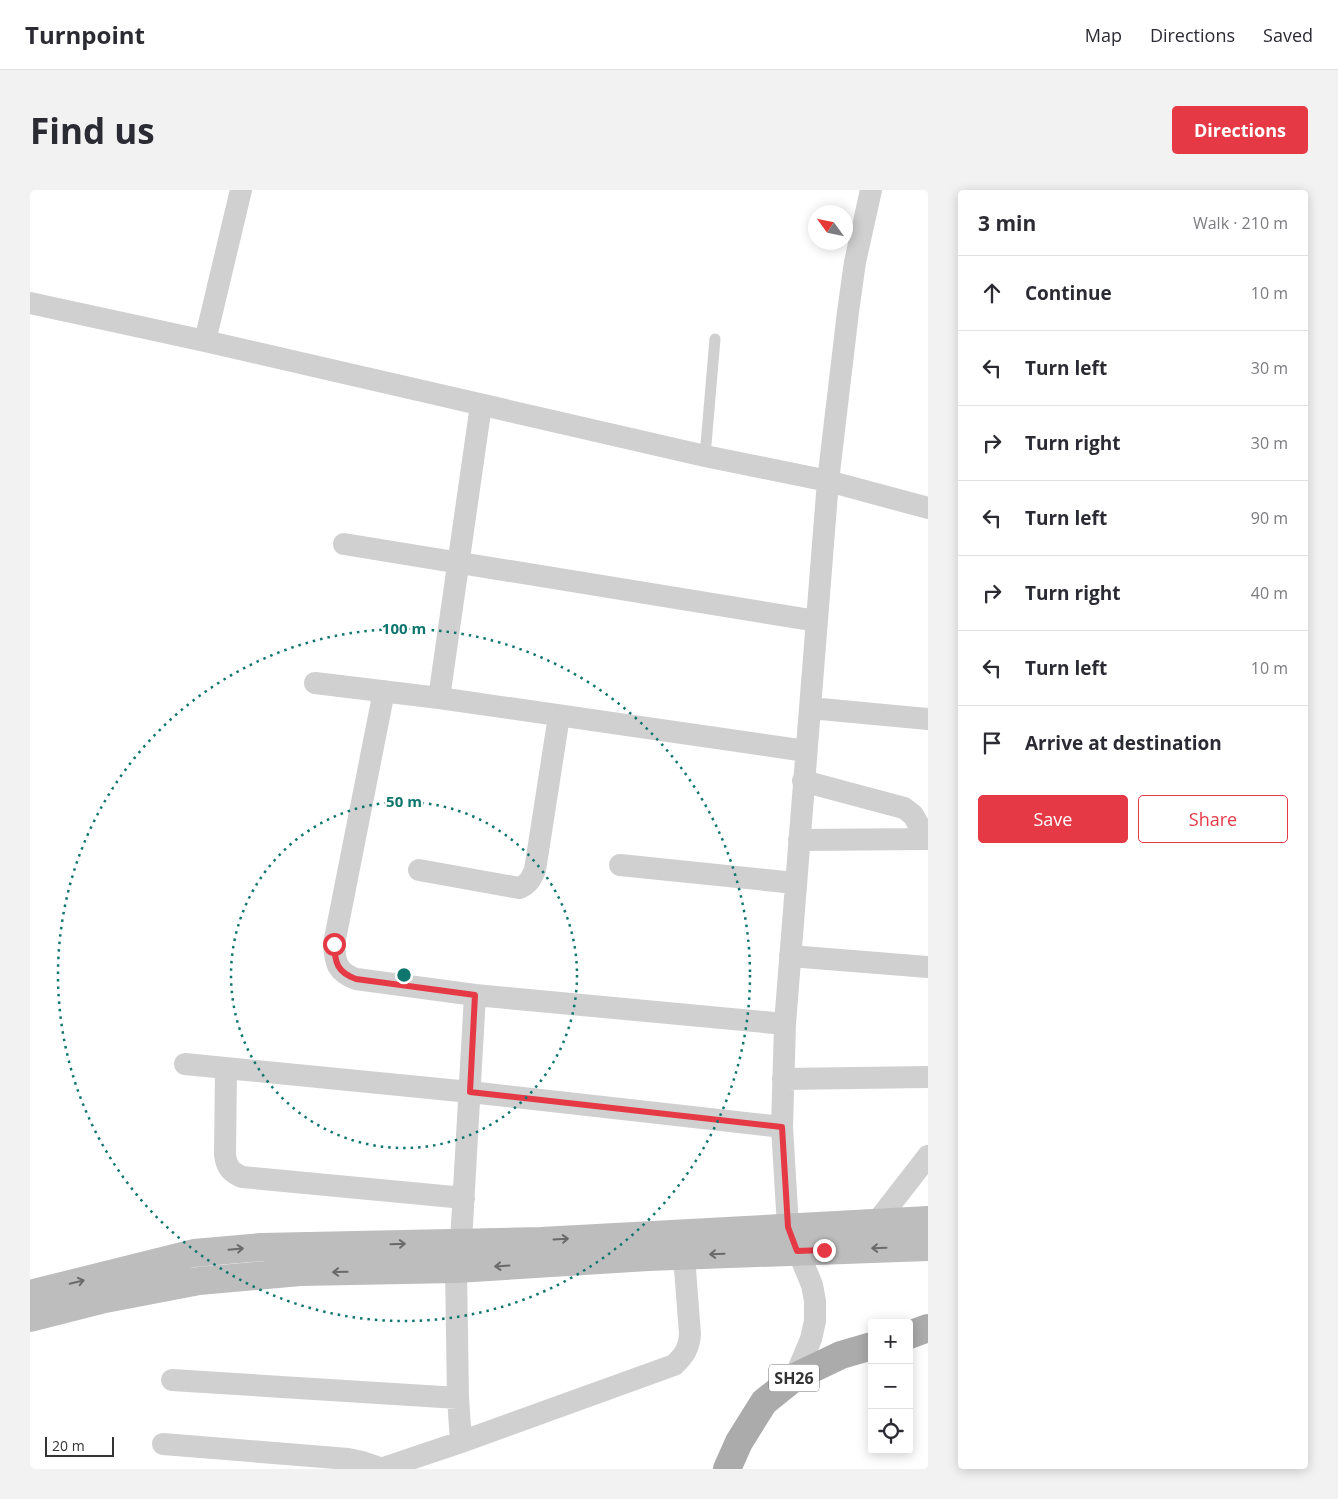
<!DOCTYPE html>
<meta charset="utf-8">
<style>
body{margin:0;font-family:"Open Sans",sans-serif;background:#f2f2f3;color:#2b2b33}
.controls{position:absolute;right:15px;bottom:15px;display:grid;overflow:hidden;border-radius:5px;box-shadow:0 2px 12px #0003}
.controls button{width:45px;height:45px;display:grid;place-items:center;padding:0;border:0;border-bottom:1px solid #e1e1e2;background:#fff;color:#2b2b33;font:25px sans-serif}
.compass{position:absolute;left:778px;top:15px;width:45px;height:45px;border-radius:50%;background:#fff;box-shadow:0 2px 12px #0003;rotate:303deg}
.scale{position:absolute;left:15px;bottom:12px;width:69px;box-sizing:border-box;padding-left:5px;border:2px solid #333;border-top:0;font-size:14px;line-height:18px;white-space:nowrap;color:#333;-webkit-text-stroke:4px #fff;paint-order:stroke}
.stop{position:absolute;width:15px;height:15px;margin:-11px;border:4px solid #e63946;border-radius:50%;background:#fff}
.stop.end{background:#e63946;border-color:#fff;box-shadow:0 1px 5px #0008}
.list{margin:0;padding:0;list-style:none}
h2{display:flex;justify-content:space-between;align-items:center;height:65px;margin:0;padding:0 20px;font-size:21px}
h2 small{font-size:16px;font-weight:400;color:#7c7c81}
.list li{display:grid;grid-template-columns:32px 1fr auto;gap:15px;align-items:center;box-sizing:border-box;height:75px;padding:0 20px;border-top:1px solid #e1e1e2}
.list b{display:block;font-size:19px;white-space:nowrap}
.list em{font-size:16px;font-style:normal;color:#7c7c81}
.actions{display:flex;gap:10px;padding:15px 20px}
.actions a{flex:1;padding:11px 0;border:1px solid #e63946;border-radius:5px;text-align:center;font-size:18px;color:#e63946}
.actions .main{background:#e63946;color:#fff}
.icon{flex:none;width:28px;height:28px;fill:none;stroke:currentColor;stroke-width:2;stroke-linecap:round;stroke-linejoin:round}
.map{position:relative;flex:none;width:898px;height:1279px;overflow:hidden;border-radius:5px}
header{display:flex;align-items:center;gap:30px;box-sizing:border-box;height:70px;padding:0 25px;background:#fff;border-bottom:1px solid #e1e1e2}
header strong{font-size:24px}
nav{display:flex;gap:28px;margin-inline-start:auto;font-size:18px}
.intro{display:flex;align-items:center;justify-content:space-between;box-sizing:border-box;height:120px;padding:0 30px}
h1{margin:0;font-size:35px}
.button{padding:12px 22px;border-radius:5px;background:#e63946;color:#fff;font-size:18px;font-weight:700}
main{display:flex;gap:30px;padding:0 30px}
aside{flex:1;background:#fff;border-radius:5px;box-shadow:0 2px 12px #0003}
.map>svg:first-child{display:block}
</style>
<header>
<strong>Turnpoint</strong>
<nav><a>Map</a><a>Directions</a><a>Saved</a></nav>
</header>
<div class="intro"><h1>Find us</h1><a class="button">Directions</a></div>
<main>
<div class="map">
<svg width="898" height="1279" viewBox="0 0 898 1279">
<rect width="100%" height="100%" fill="#fff"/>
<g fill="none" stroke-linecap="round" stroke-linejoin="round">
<path stroke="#d0d0d0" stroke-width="11" d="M675,266L685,149"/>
<path stroke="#d0d0d0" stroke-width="22" d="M0,113L175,151L675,266L798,291L898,318
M175,151L211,0
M314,354L787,431
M285,493L409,508L776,561
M354,501L304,754C305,773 307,782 326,789L445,805L755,834
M409,508L451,215
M780,518L898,529
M773,591L874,618L883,625L897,649
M769,650L898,649
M590,675L765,693
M389,680L489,698C498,695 501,689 505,680L529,526
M760,766L898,777
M155,874L440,902L752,937
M196,879L195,965C197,978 201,982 212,987L434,1008
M753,889L898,887
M846,1033L898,966
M431,1052L445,805
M426,1079L428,1208L431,1252
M765,1187L781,1149L785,1131V1111L782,1095L758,1037L752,937L755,834L798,291L818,122L825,72L841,0
M142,1190L428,1208
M133,1254L318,1269L332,1272L352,1279
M351,1279L431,1252L644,1175C655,1165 659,1158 660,1144L654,1066"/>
<path stroke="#bdbdbd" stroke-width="28" d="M0,1104L164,1063L231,1057L511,1051L898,1030
M0,1128L75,1109L169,1091L270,1082L426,1079L618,1067L898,1057"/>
<path stroke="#ababab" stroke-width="28" d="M879,1145L898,1138
M697,1279L709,1252L734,1212L765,1187L811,1165L842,1156"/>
</g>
<defs><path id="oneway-shaft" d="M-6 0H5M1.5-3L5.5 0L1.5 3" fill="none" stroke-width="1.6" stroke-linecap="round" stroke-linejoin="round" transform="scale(1.25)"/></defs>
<g stroke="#6a6a6a">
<use href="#oneway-shaft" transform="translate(531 1049) rotate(-3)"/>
<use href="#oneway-shaft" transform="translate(368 1054) rotate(-2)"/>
<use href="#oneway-shaft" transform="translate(849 1058) rotate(178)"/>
<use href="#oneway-shaft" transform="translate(206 1059) rotate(-5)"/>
<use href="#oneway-shaft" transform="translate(687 1064) rotate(178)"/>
<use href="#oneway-shaft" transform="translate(472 1076) rotate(176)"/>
<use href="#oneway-shaft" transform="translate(310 1082) rotate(179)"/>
<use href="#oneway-shaft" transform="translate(47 1092) rotate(-14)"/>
</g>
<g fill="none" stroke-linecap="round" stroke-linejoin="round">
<path stroke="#e63946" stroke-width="6" d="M304,754C305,773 307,782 326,789L445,805L440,902L752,937L758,1037L767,1061L794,1060"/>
</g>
<g fill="none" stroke="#0f766e" stroke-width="2.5" stroke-dasharray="2.5 5">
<circle cx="374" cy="785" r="173"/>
<circle cx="374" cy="785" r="346"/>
</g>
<g text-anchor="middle" stroke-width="5" stroke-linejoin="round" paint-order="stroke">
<rect fill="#fff" stroke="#707070" stroke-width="1" x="739" y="1174.5" width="50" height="27" rx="4"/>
<g font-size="16" font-weight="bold" fill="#333">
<text x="764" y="1194">SH26</text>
</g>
</g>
<circle cx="374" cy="785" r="8" fill="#0f766e" stroke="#fff" stroke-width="2.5"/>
<g font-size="15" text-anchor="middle" font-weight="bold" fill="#0f766e" stroke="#fff" stroke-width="5" stroke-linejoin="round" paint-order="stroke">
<text x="374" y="444">100 m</text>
<text x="374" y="617">50 m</text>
</g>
</svg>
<div class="controls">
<button>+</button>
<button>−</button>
<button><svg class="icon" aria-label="locate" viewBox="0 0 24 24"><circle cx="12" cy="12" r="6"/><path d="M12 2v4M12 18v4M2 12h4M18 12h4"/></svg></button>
</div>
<svg class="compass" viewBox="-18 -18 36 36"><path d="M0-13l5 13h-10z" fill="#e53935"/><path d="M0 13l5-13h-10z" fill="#7c7c81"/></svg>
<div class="scale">20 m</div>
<div class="stop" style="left:304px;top:754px"></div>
<div class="stop end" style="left:794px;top:1060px"></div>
</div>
<aside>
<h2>3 min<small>Walk · 210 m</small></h2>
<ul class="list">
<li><svg class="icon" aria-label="ahead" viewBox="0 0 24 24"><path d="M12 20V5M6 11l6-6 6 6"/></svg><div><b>Continue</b></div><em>10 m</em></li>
<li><svg class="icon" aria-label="left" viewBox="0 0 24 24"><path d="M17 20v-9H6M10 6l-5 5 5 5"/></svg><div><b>Turn left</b></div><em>30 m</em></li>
<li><svg class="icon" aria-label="right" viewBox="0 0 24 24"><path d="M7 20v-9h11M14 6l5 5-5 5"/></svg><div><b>Turn right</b></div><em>30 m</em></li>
<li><svg class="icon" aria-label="left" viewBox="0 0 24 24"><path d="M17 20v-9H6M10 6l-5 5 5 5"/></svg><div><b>Turn left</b></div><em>90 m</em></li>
<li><svg class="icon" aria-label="right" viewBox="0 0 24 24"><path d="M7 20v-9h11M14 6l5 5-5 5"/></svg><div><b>Turn right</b></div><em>40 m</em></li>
<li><svg class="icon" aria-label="left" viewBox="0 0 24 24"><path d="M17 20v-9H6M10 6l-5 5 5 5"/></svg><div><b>Turn left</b></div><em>10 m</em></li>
<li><svg class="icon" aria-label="arrive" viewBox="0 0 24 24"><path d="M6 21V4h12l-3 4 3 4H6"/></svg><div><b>Arrive at destination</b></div></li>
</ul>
<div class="actions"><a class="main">Save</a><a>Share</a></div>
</aside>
</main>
